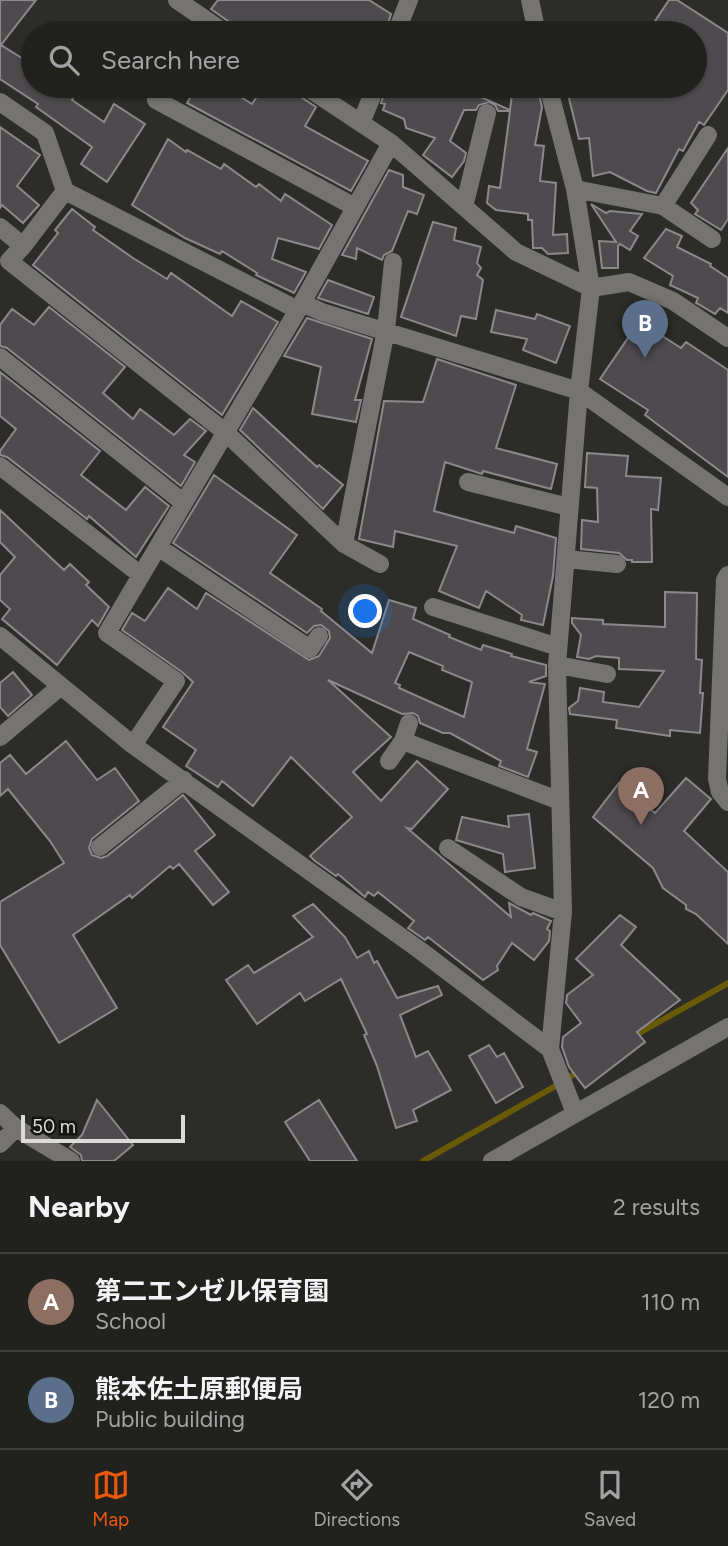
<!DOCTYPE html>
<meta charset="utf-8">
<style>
body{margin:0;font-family:Figtree,"Noto Sans JP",sans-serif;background:#292927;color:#f1f3f6}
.scale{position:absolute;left:21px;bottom:18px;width:164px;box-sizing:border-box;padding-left:7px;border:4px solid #dcdbd8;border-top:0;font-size:19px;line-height:24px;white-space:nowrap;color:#dcdbd8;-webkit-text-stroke:5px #141412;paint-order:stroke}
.you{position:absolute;left:366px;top:612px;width:24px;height:24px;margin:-18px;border:5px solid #fff;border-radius:50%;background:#1a73e8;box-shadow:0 0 0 10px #1a73e833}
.badge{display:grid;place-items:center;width:46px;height:46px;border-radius:50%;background:#ea580c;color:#fff;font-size:23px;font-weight:700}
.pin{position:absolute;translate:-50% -58px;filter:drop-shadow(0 2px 4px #0008)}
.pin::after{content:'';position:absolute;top:37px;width:24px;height:21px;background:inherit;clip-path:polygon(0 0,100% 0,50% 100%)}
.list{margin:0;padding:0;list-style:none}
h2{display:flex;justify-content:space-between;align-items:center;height:91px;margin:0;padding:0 28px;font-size:30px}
h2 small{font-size:23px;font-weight:400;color:#a2a3a4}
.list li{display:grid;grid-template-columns:46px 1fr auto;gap:21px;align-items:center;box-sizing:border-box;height:98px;padding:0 28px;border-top:2px solid #3e3e3c}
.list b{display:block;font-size:26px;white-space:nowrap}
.list p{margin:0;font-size:23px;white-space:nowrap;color:#a2a3a4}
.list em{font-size:23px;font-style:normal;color:#a2a3a4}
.icon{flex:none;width:38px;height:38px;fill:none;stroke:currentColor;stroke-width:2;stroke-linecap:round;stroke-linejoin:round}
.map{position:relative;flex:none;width:728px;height:1161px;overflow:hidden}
.search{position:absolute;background:#21211e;box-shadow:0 2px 5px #0004;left:21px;right:21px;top:21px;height:77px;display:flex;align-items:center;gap:18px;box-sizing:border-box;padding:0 24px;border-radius:38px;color:#a2a3a4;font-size:26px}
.sheet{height:287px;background:#21211e}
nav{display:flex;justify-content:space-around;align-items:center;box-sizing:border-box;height:98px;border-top:2px solid #3e3e3c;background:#21211e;font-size:19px;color:#a2a3a4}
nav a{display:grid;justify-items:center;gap:4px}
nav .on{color:#ea580c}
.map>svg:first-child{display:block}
</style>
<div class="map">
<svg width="728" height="1161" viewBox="0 0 728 1161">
<rect width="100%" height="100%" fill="#2c2c28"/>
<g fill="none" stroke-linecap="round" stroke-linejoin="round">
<path stroke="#695a06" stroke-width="6" d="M632,1037L728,983
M423,1161L559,1084L579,1071"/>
</g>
<path fill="#4e4b4e" stroke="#8c888c" stroke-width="2" fill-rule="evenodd" d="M0,0H36L1,45L33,65V86H62L75,94L72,100L104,122L114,104L145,124L107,182L81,164L92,147L36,107L38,104L0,79Z
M218,0H369L391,14L385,33H236L232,24L211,9Z
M669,0H677L728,33V90L704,125L699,122L683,151L679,149L656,193L647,191L610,172L593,176L589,138L579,139L566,86H695V33H674L655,21Z
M197,86H208L219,94L223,86L252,104L264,86H294L298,95L316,107L305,126L368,161L351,191L187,103Z
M339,86H364L360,96L339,89Z
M387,86H456L510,110L513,86H537L542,107L535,145L544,146L540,181L556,183L553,235L567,234L568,253L548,254L542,248H533L532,220H528V214L496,210L487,203L489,186L500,188L510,111H498L495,105L489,102L479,105L476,110H464L450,141L466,153L464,161L452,177L423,155L435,138L406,128L404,119L383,110L385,104L381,103Z
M0,127L40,155L17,186L39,205L23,223L2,205L0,208Z
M168,139L186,152L187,150L221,169L224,164L256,187L259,184L281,201L285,194L332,225L319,249L278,238L272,259L306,272L294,293L256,275L257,273L222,251L220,254L185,238L132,205Z
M728,148V219L721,230L695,214L698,210L691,203Z
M389,170L403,175V187L424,195L417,214L408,211L392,251L384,255L382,260L357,248L356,259L342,255Z
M591,204L606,213L610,211L642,214L630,231L638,236L630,250L620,244L618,246V268H602L599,241L616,242Z
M72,209L95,227L93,230L133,258L167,279L171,273L232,316L241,301L278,322L222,415L33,265L58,233L55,230Z
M433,222L456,228L454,240L481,247L477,263L481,268L477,275L483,280L476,319L461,316L456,336L401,317Z
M666,229L682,236L677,247L711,264L710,266L728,278V313L720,308L715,314L698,304L696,303L698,298L670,285L673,276L644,258Z
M328,280L374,297L368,314L318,298Z
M49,307L125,367L103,393L133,419L140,409L174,435L190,419L206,431L184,455L195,462L181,486L7,348L0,346V325L12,309L34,325Z
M496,310L535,319L537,314L570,326L556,363L523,350L527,339L491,332Z
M307,318L372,339L355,400H361L356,422L312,414L321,367L284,356Z
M642,323L681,348L686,342L728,370V477L645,415L648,410L600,379L632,332L635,334Z
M437,359L516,385L496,448L557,464L551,489L483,471L482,474L445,462L434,511L514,533L516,526L556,538L553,576L543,625L521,620L522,615L486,591L479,608L439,591L457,546L395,531L393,547L359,539L384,401L423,402Z
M0,372L100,451L81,475L126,510L145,487L169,506L136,557L89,516L87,519L7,457L0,455V451L16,429L0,416Z
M253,408L317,467L319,465L343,485L323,509L240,430Z
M587,453L628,456L626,476L661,478L658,510L651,509L652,562H632V560H627L619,553L581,549L582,520L598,522L597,488L585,487Z
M214,475L297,535L270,573L322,609L321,611L372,653L389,600L416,608L413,619L450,635L449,637L481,650L483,645L512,654L511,656L546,665V676L529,682L545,684L527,749L537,752L528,777L499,766L501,761L450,733H443L420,723L418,716L413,713L402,714L328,680L391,737L353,772L381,801L417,761L448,789L412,829L407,828L511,917L509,903L531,915L533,913L551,921L547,929L550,931L549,941L534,960L512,943L497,966L498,970L483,980L428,937L425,940L408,928L414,921L378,892L374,896L368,892L365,897L338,874L336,876L315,861L310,856L352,817L291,757L253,806L222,781L218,787L186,766L196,750L163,727L193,682L182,672L122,630L132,613L145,621L168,588L197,609L206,593L309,660L319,656L330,638L329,631L321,625L314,626L307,633L173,543ZM409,652L443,666L442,670L472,682L464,717L399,688L400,685L395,683Z
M0,510L64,570L70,564L89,582L86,585L109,607L98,626L92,620L57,665L2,619L10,609L0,600V575L15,557L0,542Z
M665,592L697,593L696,659L702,660L700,693H703L700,733L670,730V736L616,728L617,720L570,714L569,708L578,701L580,688L604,692L603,702L639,707L664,671L619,669V658L596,656L589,659L577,657L581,635L572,623V618L603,620V624L665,627Z
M13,672L32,695L8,716L0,707V683Z
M66,741L97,780L115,768L139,801L92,839L89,848L92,855L101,858L107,856L183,795L215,835L195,851L229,892L213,905L179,864L173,869L170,866L132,898L130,895L73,935L117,1008L59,1043L0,945V902L64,863L50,841L8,789L0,796V763L10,755L26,774Z
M686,778L711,799L684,831L728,872V944L696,914L686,909V905L663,888L653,868L593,817L619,783L655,813Z
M529,814L535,868L505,872L503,854L456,840L462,817L509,827L508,816Z
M313,904L345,937L357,958L369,951L374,963L377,961L397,998L438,986L442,995L400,1015L416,1057L428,1051L451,1090L413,1110L417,1121L396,1128L377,1066L364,1035L367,1034L341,979L305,1001L300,993L257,1024L226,980L248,965L254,973L313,937L293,916Z
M620,915L636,927L621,945L680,1000L637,1032L645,1042L585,1088L569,1067L562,1047L563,1037L581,1023L566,1003L567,995L593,975L576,959Z
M489,1045L497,1057L504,1053L523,1087L496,1103L469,1056Z
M97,1100L133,1145L114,1161H82L81,1155L70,1147L82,1135Z
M319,1100L357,1161H310L285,1122Z"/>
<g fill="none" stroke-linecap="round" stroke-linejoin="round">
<path stroke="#757472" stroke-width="18" d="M177,0L225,33
M530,0L537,33
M396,33L409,0
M305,86L391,143L516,252L591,288L629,282L673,301L728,338
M548,86L575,189L591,288L579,391L557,665L563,912L550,1049L575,1113
M156,100L355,207
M0,102L45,133L65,191L23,246
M361,123L376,86
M575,189L663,206L712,239
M65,191L298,310
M663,206L708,135
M464,207L487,113
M0,227L23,246L9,261L225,432L344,544L380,564
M302,303L322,312L579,391L728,497
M0,357L184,503
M0,466L141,575
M468,482L569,507
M344,544L386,330L393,262
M158,547L310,649L319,636
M566,559L617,564
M728,575L725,580L717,779L720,792L728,802
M433,607L558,647
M0,636L133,745L421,951L550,1049
M557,665L607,674
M0,737L61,686
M403,741L560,801
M133,745L176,681L107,633L302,303L391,143
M389,761L403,741L409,723
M100,847L184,780
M448,848L521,897L563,912
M0,1113L16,1128L71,1161
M0,1144L16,1128
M492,1161L728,1027"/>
</g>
</svg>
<div class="scale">50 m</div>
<div class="you"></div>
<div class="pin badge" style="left:641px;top:825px;background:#8d6e63">A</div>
<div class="pin badge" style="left:645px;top:358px;background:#5c6f8a">B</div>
<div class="search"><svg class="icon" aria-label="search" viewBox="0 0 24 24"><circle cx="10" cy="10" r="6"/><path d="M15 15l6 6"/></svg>Search here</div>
</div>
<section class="sheet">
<h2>Nearby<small>2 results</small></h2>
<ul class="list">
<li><span class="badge" style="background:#8d6e63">A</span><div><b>第二エンゼル保育園</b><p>School</p></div><em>110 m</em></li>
<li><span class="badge" style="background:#5c6f8a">B</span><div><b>熊本佐土原郵便局</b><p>Public building</p></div><em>120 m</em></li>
</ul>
</section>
<nav>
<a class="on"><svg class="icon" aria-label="map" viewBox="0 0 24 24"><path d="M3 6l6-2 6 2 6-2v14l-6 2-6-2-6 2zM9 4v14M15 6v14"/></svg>Map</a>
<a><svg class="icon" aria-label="directions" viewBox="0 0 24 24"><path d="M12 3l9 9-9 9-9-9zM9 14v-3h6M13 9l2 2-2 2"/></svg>Directions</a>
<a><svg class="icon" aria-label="saved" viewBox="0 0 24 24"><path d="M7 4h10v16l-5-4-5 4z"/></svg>Saved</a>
</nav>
